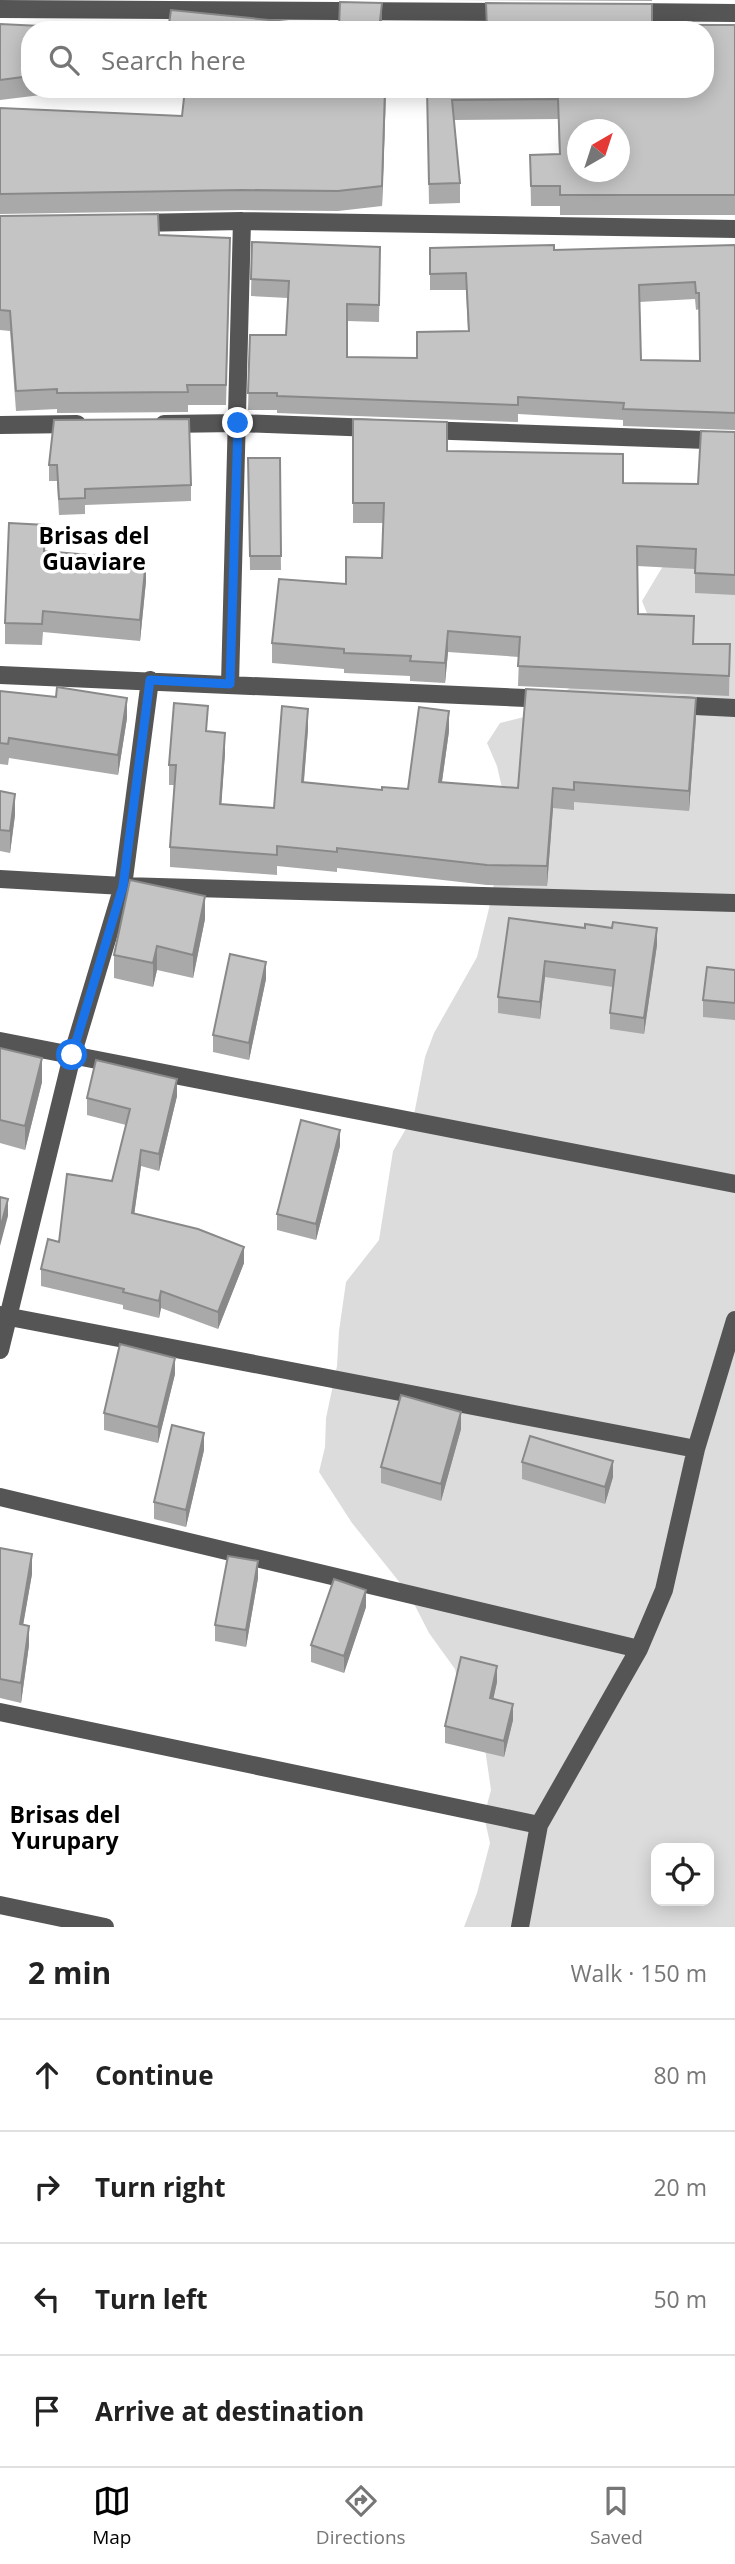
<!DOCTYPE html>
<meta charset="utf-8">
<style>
body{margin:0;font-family:"Open Sans",sans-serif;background:#f6f6f6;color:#222}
.controls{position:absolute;right:21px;bottom:21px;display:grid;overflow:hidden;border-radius:14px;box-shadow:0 4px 18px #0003}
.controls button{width:63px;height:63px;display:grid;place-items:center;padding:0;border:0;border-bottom:2px solid #e0e0e0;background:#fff;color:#222;font:35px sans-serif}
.compass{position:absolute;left:567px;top:119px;width:63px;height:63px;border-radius:50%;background:#fff;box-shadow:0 4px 18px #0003;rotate:39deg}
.stop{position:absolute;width:21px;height:21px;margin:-16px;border:5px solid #1a73e8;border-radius:50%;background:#fff}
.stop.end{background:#1a73e8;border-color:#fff;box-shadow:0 2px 7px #0008}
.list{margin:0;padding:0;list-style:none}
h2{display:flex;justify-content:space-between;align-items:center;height:91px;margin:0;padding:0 28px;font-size:30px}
h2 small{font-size:23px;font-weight:400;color:#767676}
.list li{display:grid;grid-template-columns:46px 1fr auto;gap:21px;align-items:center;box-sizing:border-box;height:112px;padding:0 28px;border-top:2px solid #e0e0e0}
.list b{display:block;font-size:26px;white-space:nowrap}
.list em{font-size:23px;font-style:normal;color:#767676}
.icon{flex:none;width:38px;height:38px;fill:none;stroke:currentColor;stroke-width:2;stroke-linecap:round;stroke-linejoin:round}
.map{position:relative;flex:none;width:735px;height:1927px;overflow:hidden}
.search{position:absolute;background:#fff;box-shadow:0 4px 18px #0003;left:21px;right:21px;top:21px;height:77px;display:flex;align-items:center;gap:18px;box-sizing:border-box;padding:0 24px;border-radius:28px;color:#767676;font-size:26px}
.sheet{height:539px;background:#fff}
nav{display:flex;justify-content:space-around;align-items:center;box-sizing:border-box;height:98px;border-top:2px solid #e0e0e0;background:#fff;font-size:19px;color:#767676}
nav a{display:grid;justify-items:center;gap:4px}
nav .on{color:#000}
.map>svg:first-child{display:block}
</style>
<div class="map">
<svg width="735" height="1927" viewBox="0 0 735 1927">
<rect width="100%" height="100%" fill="#fff"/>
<path fill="#dcdcdc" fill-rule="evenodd" d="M735,532V1927H464L477,1893L490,1843L484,1816L491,1790L482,1728L463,1700L455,1669L429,1633L409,1594L352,1523L319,1472L325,1447L326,1418L337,1366L339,1331L346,1282L379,1240L393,1151L414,1115L425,1057L434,1033L477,957L493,892L498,830L504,797L497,766L487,743L500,723L528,716L573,686L651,623L642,601L666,561ZM656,1848H709V1901H656Z"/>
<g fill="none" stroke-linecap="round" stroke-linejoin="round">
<path stroke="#555" stroke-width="18" d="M0,9L507,12
M630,12L735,13
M136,223L242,221L735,229
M164,424L238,423L374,428
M0,425L77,424
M423,430L735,441
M0,675L549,699
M230,684L242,221
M675,705L735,708
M0,879L123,886L735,903
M0,1041L735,1184
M0,1315L696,1449
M0,1350L72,1056L123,886L150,680
M0,1497L639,1649
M0,1712L539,1825
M0,1905L105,1927
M520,1927L539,1825L639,1649L664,1590L696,1449L735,1320"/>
</g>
<path fill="#a9a9a9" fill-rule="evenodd" d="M437,0H652V1Z
M0,24L30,30V89H90L0,100Z
M652,25H735V215H560V206H531L530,155L559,154L558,119L454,120L460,183V203L429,204L427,94H386L382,206L338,211L242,210L0,214V108L182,116L185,89H705Z
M0,216L159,235L230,258L226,405H188V412L57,413V409L16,411L10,331L0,330Z
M252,242L380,263L379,322L347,321V357L417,358L468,331L466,290H430V248L554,250L735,245V430L623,426V420L518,414V422L277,413V410H248L250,335H286L288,298L251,296ZM695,299L696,310L699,309L700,361L641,360L639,302Z
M353,419L447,451L623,483L698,484L735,432V595L695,593V569L637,566L638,614L693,644H730L729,696L518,686L519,657L448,652L445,683L410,681V676L344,673V669L272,663V643L346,584L382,558L383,523H353Z
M54,420L191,485V501L85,505V514L59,515L57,481H49V465Z
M248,458H280L281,570H250Z
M45,551L146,581L140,641L43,632L42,645L5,644V623Z
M0,691L127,718L118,775L9,758L8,765L0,764Z
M696,718L689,811L574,802V810L553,808L547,886L487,885L337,868V872L277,866V875L170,867V847L174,785H169V765L225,753L221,804L274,808L308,729L304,782L382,790L408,789L449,731L442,782L518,788Z
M0,791L15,815L10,853L0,851Z
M509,918L657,945L644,1034L610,1029V1013L613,987L545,977L540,1019L498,1013V997Z
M205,919L193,978L157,970L153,987L114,978V955Z
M735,970V1020L703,1017V1000Z
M266,979L249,1060L213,1052V1035Z
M0,1048L42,1082L25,1150L0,1143Z
M177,1096L159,1171L141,1166L134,1214L244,1263L218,1329L161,1308L159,1318L123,1309V1305L41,1286V1269L59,1242L112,1181L126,1125L87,1115V1098Z
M340,1146L316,1240L277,1230V1214Z
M175,1374L158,1443L104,1430V1413Z
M461,1429L441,1501L381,1483V1467Z
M204,1450L186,1527L154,1519V1502Z
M522,1462L613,1477L605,1504L522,1479Z
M0,1548L32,1574L23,1624L29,1645L21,1703L0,1698Z
M258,1578L246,1647L215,1641V1625Z
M366,1607L344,1673L311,1662V1645Z
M497,1682L493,1699L513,1720L504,1757L445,1743V1726Z"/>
<path fill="#898989" d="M382,3V22L381,30H379Z
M386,89L382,206V186Z
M146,560V581L140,641V620Z
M448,631V652L445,683V663Z
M127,698V718L118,775V755Z
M696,698V718L689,811V791Z
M308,709V729L302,802V782Z
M449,711V731L439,802V782Z
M225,733V753L220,824V804Z
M553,788V808L547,886V866Z
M15,794V815L10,853V831Z
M205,896V919L193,978V955Z
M657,928V945L644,1034V1018Z
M157,946V970L153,987V963Z
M545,961V977L540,1019V1002Z
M266,962V979L249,1060V1043Z
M42,1058V1082L25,1150V1126Z
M177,1079V1096L159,1171V1154Z
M340,1130V1146L316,1240V1224Z
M141,1150V1166L132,1230V1213Z
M8,1199V1216L0,1246V1229Z
M244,1247V1263L218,1329V1312Z
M161,1291V1308L159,1318V1301Z
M175,1358V1374L158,1443V1427Z
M461,1412V1429L441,1501V1484Z
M204,1433V1450L186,1527V1510Z
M613,1461V1477L605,1504V1487Z
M32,1554V1574L20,1643V1624Z
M258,1561V1578L246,1647V1630Z
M366,1590V1607L344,1673V1656Z
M29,1626V1645L21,1703V1683Z
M497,1666V1682L490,1714V1698Z
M513,1704V1720L504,1757V1741Z"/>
<path fill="#c4c4c4" stroke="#898989" stroke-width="2" fill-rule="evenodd" d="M340,2L382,3L379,30H168L171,10L339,27Z
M486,3L652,4V25H735V195H560V186H531L530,155L560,154L558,99L452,100L460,183L429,184L427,89H705V30H487ZM578,130H620V172H578Z
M0,24L41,26L105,25V30H30V76L0,80Z
M185,89H385L382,186L338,191L242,190L0,194V108L182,116Z
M158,214L159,235L230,238L226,385H187L188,392L57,393V389L16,391L10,311L0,310V216Z
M252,242L380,247L379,305L347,304V357L417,358V332L469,331L466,273L430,274V248L554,245V250L735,245V413L623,409L624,403L518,397V405L277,396V393H248L250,335H286L289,281L251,279ZM695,282L696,293H699L700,361L641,360L639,285Z
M189,419L191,485L85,489V498L59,499L57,465H49L54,420Z
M353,419L447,422V451L623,454V483L698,484L701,431L735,432V575L695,573L696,549L637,546L638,614L694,616L693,644H730L729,676L518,666L520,637L448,631L445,663L410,661L411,656L344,653V649L272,643L279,579L346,584V557L382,558L384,503H353Z
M248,458H280L281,556H250Z
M9,523L46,525L44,551L146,560L140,620L43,611L42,624L5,623Z
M57,687L127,698L118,755L9,738L8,744L0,743V691L56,697Z
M526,689L696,698L689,791L574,782V790L553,788L547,866L487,865L337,848V852L277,846V855L170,847L176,765H169L174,703L208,706L206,731L225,733L220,804L274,808L282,706L308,709L302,782L382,790V787L408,789L419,707L449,711L439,782L518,788Z
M0,791L15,794L10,831L0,830Z
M130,880L205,896L193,955L157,946L153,963L114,955Z
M509,918L585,928V924L612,928L613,922L657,928L644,1018L610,1013L615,970L545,961L540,1002L498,997Z
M230,954L266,962L249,1043L213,1035Z
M707,967L735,970V1003L703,1000Z
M0,1048L42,1058L25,1126L0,1120Z
M96,1060L177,1079L159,1154L141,1150L132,1213L198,1229L244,1247L218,1312L161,1291L159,1301L123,1292L124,1289L41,1269L48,1239L59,1242L67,1174L112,1181L130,1109L87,1098Z
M301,1120L340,1130L316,1224L277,1214Z
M0,1197L8,1199L0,1229Z
M120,1344L175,1358L158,1427L104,1413Z
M401,1395L461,1412L441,1484L381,1467Z
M172,1425L204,1433L186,1510L154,1502Z
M530,1436L613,1461L605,1487L522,1462Z
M0,1548L32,1554L20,1624L29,1626L21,1683L0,1679Z
M228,1556L258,1561L246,1630L215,1625Z
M334,1579L366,1590L344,1656L311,1645Z
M461,1657L497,1666L490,1698L513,1704L504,1741L445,1726Z"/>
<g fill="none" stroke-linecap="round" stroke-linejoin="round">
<path stroke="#1a73e8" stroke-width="9" d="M72,1055L123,886L150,680L230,684L238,423"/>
</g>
<g text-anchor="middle" stroke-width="7" stroke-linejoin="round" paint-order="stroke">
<g font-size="23" font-weight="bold" fill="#000" stroke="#fff">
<text x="94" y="544">Brisas del<tspan x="94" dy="26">Guaviare</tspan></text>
<text x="65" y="1823">Brisas del<tspan x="65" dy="26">Yurupary</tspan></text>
</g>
</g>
</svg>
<div class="controls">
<button><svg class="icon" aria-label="locate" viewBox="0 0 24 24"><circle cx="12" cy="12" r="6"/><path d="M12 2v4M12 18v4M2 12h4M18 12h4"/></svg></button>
</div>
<svg class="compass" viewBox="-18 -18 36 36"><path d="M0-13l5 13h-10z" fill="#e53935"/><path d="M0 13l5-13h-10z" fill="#767676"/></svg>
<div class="stop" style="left:72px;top:1055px"></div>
<div class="stop end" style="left:238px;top:423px"></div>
<div class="search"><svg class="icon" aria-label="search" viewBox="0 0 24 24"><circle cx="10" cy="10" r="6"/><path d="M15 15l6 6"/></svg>Search here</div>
</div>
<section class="sheet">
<h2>2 min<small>Walk · 150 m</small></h2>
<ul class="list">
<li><svg class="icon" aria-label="ahead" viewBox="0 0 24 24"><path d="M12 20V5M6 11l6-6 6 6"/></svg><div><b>Continue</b></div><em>80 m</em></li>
<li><svg class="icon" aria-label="right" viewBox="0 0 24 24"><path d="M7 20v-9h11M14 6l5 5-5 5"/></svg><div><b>Turn right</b></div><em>20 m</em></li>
<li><svg class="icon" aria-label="left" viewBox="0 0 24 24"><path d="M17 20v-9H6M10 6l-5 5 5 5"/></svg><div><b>Turn left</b></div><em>50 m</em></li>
<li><svg class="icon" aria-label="arrive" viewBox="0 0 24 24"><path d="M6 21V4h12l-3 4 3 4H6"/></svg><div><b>Arrive at destination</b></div></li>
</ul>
</section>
<nav>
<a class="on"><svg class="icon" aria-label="map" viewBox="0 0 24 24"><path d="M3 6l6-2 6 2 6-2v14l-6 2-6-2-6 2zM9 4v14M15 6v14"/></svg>Map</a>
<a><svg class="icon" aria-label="directions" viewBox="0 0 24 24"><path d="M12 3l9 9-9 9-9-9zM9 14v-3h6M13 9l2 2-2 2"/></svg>Directions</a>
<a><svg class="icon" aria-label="saved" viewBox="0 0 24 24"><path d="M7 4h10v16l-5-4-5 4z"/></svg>Saved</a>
</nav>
